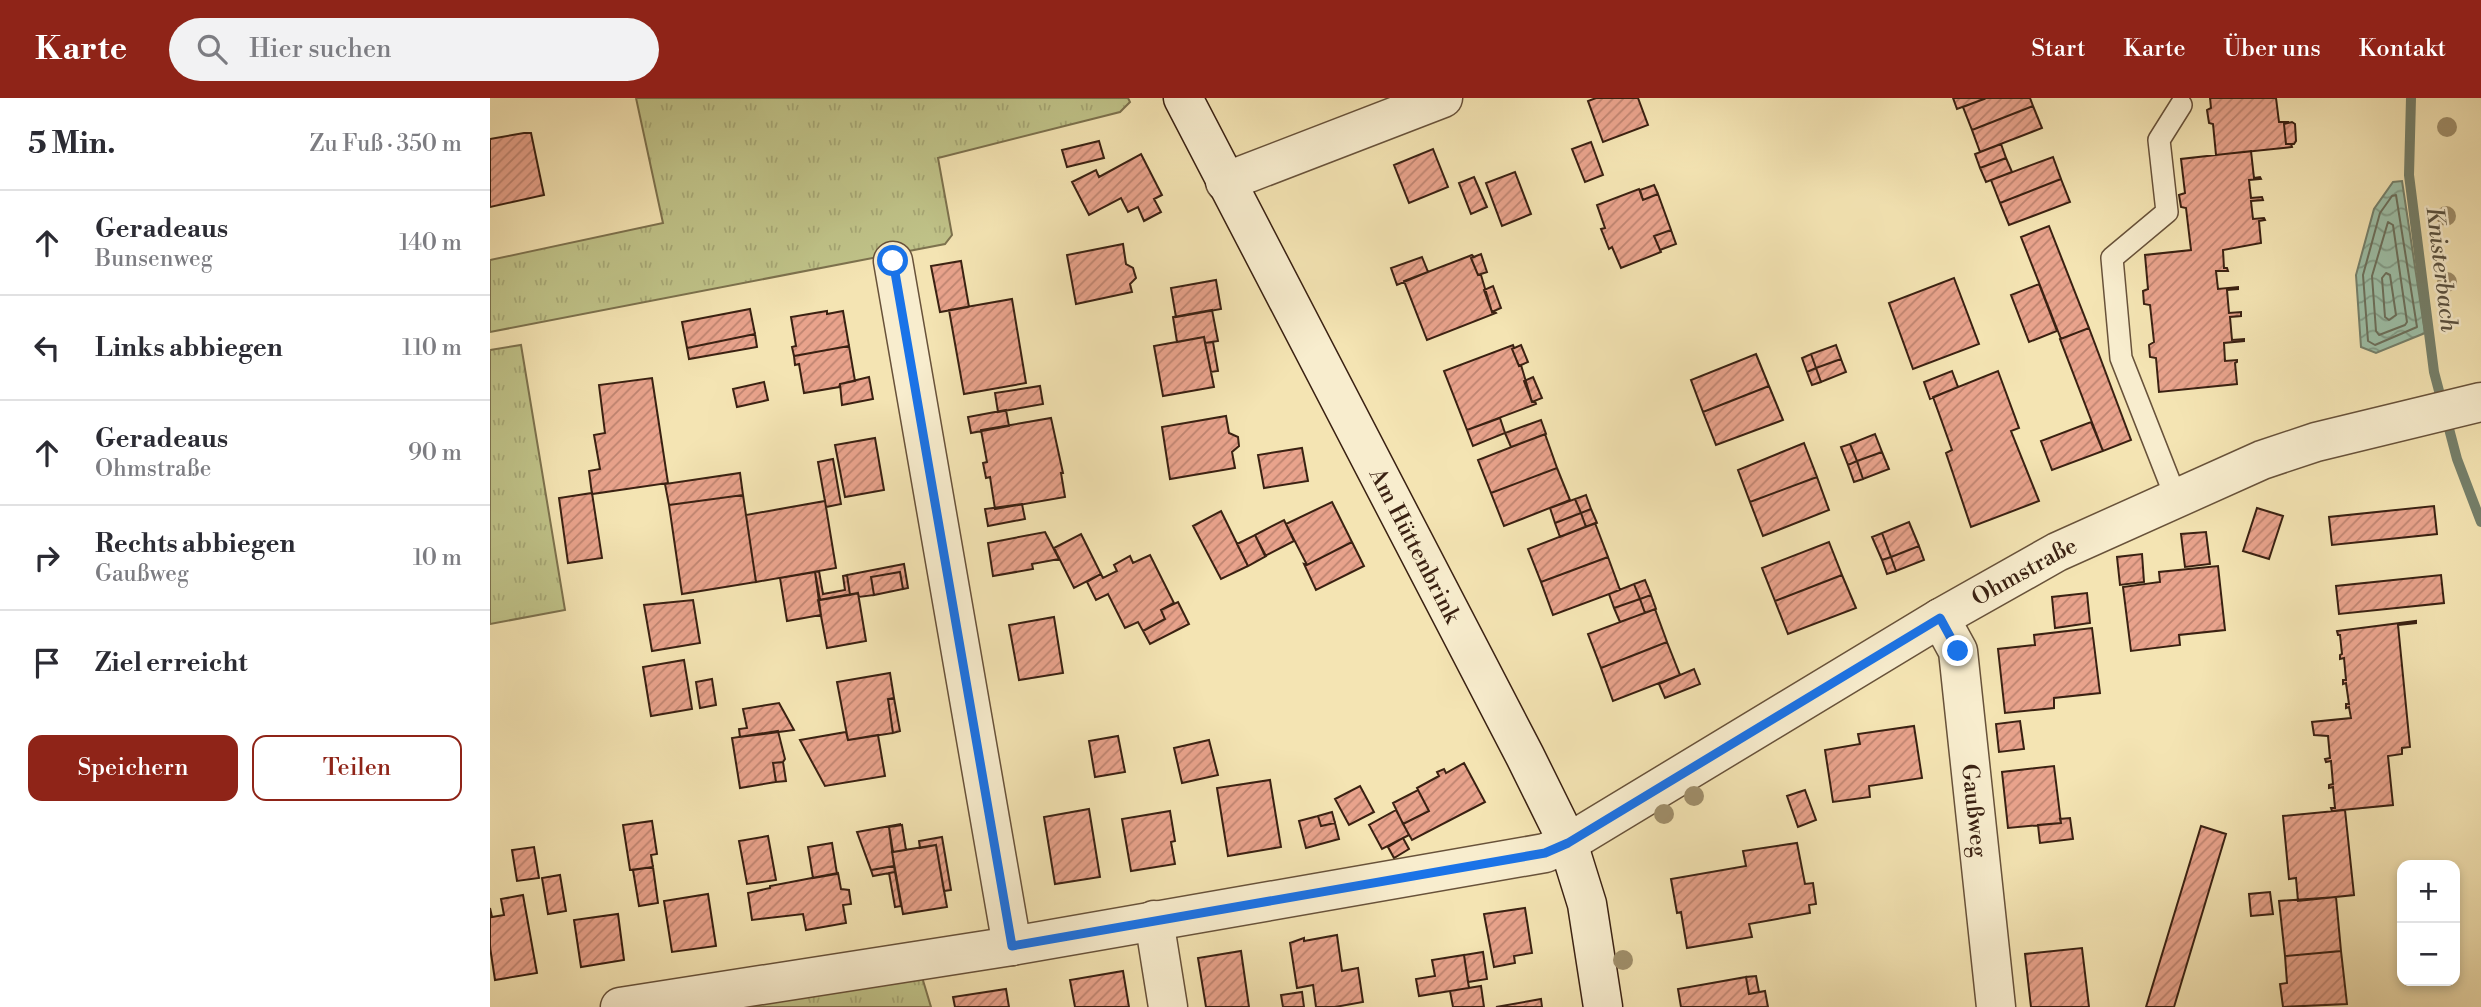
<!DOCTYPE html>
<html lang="de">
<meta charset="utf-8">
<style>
body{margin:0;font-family:"Libre Bodoni",serif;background:#f2f2f3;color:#2b2b33}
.controls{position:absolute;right:21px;bottom:21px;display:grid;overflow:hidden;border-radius:14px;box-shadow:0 4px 10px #0003}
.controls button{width:63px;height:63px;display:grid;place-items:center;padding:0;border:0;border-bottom:2px solid #e1e1e2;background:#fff;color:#2b2b33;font:35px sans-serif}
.stop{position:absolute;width:21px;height:21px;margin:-16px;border:5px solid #1a73e8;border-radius:50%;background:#fff}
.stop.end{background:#1a73e8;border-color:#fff;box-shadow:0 2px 7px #0008}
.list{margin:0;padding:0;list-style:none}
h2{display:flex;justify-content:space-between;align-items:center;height:91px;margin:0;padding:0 28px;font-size:30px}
h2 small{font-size:23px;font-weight:400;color:#7c7c81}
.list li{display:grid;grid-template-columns:46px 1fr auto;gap:21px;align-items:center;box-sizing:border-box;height:105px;padding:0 28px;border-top:2px solid #e1e1e2}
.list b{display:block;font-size:26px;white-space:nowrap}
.list p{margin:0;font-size:23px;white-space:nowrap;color:#7c7c81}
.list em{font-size:23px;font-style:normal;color:#7c7c81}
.actions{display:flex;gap:14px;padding:21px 28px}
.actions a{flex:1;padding:16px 0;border:2px solid #8f2418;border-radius:14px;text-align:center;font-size:24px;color:#8f2418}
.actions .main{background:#8f2418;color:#fff}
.icon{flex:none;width:38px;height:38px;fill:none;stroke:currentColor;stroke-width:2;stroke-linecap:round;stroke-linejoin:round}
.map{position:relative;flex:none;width:1991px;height:909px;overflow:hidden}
header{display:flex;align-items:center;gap:42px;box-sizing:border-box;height:98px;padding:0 35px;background:#8f2418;color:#fff}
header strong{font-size:33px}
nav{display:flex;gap:38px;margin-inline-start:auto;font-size:24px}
.search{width:490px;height:63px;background:#f2f2f3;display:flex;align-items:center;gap:18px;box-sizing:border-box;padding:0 24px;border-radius:38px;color:#7c7c81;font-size:26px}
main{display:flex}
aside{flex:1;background:#fff}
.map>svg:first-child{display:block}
</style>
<header>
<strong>Karte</strong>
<div class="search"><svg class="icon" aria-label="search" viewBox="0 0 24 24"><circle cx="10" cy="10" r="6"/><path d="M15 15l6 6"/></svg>Hier suchen</div>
<nav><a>Start</a><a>Karte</a><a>Über uns</a><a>Kontakt</a></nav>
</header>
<main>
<aside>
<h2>5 Min.<small>Zu Fuß · 350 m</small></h2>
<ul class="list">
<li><svg class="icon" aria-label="ahead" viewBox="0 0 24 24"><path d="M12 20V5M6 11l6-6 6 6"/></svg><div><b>Geradeaus</b><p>Bunsenweg</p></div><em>140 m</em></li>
<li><svg class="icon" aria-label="left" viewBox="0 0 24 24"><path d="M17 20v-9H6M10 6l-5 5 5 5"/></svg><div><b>Links abbiegen</b></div><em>110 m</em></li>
<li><svg class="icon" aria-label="ahead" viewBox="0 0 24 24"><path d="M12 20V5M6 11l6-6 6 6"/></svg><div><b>Geradeaus</b><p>Ohmstraße</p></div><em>90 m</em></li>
<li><svg class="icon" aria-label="right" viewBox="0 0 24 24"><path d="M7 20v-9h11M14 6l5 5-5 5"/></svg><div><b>Rechts abbiegen</b><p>Gaußweg</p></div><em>10 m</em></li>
<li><svg class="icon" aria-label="arrive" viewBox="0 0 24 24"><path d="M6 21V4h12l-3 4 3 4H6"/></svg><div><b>Ziel erreicht</b></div></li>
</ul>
<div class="actions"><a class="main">Speichern</a><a>Teilen</a></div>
</aside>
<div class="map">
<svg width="1991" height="909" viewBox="0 0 1991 909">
<defs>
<pattern id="grass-tufts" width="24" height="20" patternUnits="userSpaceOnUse" patternTransform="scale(1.75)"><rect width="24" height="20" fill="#c0c389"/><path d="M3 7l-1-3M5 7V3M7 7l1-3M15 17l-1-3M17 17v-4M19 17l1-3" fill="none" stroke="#a6a775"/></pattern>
<pattern id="water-waves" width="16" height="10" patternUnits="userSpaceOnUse" patternTransform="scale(1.75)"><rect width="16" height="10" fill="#9dbfa7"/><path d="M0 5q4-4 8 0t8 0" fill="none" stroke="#819b87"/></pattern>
<pattern id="building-hatch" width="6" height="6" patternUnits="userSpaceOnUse" patternTransform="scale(1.75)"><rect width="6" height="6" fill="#e9a38c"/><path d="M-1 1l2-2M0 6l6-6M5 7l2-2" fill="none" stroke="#be8471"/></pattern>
</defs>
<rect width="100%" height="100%" fill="#f4e4b3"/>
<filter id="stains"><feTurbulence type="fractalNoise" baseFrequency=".00286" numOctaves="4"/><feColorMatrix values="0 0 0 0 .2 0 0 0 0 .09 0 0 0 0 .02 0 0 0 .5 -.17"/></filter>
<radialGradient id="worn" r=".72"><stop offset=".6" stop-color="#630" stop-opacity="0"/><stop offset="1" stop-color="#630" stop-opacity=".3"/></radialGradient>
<path fill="url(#grass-tufts)" stroke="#7d724e" stroke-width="2" d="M146,0H638L640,4L630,14L448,60L462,137L455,146L0,234V162L173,125Z
M31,247L75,512L0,526V252Z
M432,879L441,909H248Z"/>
<path fill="url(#water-waves)" stroke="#75806b" stroke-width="2" d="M1912,83L1935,235L1886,255L1871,249L1866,177L1884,111L1903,84Z"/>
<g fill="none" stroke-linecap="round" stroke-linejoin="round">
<path stroke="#6c705c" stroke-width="2" d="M1906,97L1927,229L1885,247L1878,243L1873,177L1890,115L1902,98Z
M1898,124L1903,127L1917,224L1915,227L1889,237L1886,233L1882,178Z
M1896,175L1900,177L1906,217L1899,222L1895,219L1892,180Z"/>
<path stroke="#75806b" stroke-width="10" d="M1921,0L1919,77L1944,274L1967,361L1991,424"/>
</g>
<path fill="url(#building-hatch)" stroke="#3a2112" stroke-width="2" d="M1106,0H1148L1158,27L1113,44L1098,3Z
M1463,0H1493L1494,1L1467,11Z
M1496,0H1540L1543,8L1482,32L1473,9Z
M1720,0H1786L1789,24H1799L1794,26L1796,46H1801L1802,49L1726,57L1723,26L1719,25L1717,12L1721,10Z
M1543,8L1552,30L1490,54L1482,32Z
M1802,24L1805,26L1806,43L1804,46H1796L1794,26Z
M34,35H41L54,97L0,109V41Z
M609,43L614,60L577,69L572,52Z
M1101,44L1113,77L1095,84L1082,51Z
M1511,46L1516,60L1490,70L1485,56Z
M943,51L958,89L919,105L904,67Z
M1761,53L1764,80L1770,79L1771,81L1759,82L1761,100L1772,99L1773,102L1761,103L1763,121L1774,120L1775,122L1769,123L1771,145L1733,152L1734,170H1737L1738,173H1726L1728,191L1748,189V191L1737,192L1739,215L1751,214V218L1740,219L1742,242L1754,241V243L1734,245L1735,263L1747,262V264L1745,265L1747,286L1669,294L1666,260L1660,259L1659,247L1664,244L1660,207L1654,206L1653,193L1658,191L1655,157L1701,152L1696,110L1691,109L1689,97L1695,95L1691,61Z
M651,56L672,97L664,101L671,114L654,123L648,109L638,114L631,100L599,117L582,84L606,72L609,79Z
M1563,59L1571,81L1510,105L1501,82Z
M1516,60L1522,74L1496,84L1490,70Z
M1025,74L1041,116L1012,128L996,85Z
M984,79L997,109L981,116L969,85Z
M1571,81L1580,104L1519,127L1510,105Z
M1164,87L1168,96L1153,102L1150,92Z
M1149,91L1153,102L1168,96L1181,132L1164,138L1171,154L1131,170L1122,149L1119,151L1111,131L1115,130L1107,107Z
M1559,128L1599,230L1571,241L1531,139Z
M1181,132L1186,146L1170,152L1164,138Z
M633,146L636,166L643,170L646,180L640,186L642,194L586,206L577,157Z
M991,156L997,174L988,177L981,160Z
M982,157L984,159L981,160L988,177H991L1002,214L1004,213L1006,215L937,242L914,183Z
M932,159L938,174L907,187L901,170Z
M471,163L479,209L450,214L441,168Z
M1464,180L1489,246L1423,271L1399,205Z
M726,182L731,211L686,219L681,190Z
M1549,186L1567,233L1539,244L1521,197Z
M1003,188L1011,210L1002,214L994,192Z
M522,201L536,285L474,296L459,212Z
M260,211L265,236L197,250L192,224Z
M722,212L728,243L715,245L714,239L687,244L683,219Z
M337,213V216L353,213L359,248L304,258L302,249L306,248L301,219Z
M1599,230L1641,342L1613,353L1570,241Z
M265,236L267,249L199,261L197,250Z
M714,239L724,289L673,298L664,248Z
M723,244L728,273L721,274L715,245Z
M1023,247L1024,250L1022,251L1029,268L1031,267L1042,304L1045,303L1046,306L977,332L954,273Z
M1031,247L1038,264L1029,268L1022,251Z
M1346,247L1351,261L1326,270L1321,256Z
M359,248L365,283L350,286L349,289L314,295L309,266L305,267L304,258Z
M1266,256L1279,288L1213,314L1201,282Z
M1321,256L1326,270L1317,274L1312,260Z
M1351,261L1356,274L1331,284L1326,270Z
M1326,270L1331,284L1322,287L1317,274Z
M1462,273L1468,289L1440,301L1434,284Z
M1508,273L1529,330L1521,333L1549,403L1481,429L1456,355L1462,352L1443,299Z
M379,279L383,301L352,307L350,286Z
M1043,279L1052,300L1042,304L1034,283Z
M162,280L178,385L102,396L99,373L110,371L104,337L115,335L109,287Z
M274,284L278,302L247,309L243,291Z
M550,288L553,306L508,314L505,295Z
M1279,288L1293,322L1226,347L1213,314Z
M516,312L519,328L481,335L478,319Z
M736,318L739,335L748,339L749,348L742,354L745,370L680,381L672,329Z
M561,320L573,375H571L575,399L505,411L500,379L496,380L493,365L497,364L491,332Z
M1010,320L1015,335L983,348L977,332Z
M1051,322L1056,336L1021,349L1015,335Z
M1601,324L1613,353L1562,372L1551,343Z
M1055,336L1067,370L1001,395L988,362Z
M1385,336L1392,354L1367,363L1360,346Z
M385,340L394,392L355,399L345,347Z
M1314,345L1327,379L1260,404L1248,372Z
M1360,346L1367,363L1358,367L1351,349Z
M812,350L818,383L774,390L768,357Z
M1392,354L1399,371L1373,381L1367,363Z
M343,361L351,406L336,409L328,364Z
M1367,363L1373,381L1364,384L1358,367Z
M1067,370L1080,402L1014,428L1001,395Z
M250,375L253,397L179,407L175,386Z
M1327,379L1339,412L1273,438L1260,404Z
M102,395L112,460L78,465L69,400Z
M253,397L266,484L192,496L179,407Z
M1096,397L1101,411L1091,415L1085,401Z
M1085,401L1091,415L1065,425L1060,410Z
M335,403L346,470L266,484L256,417Z
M842,404L862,444L817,467L796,426Z
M532,406L535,421L498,428L495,411Z
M1944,408L1947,436L1842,447L1839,419Z
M1767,410L1793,418L1779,461L1753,453Z
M1101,411L1107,425L1096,429L1091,415Z
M731,413L758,468L731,481L703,428Z
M1091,415L1096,429L1070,439L1065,425Z
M794,422L804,443L775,458L765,437Z
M1419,424L1429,448L1401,459L1392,435Z
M1105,425L1118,459L1051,484L1038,451Z
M555,434L569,461L542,466L543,471L503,478L498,445Z
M1716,434L1720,466L1695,469L1691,436Z
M1392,435L1401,459L1392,462L1382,439Z
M591,436L611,476L584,490L564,450Z
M765,437L776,458L758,468L747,446Z
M862,444L874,468L826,492L814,466L817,467Z
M1339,444L1352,477L1285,503L1272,470Z
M1429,448L1434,462L1406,473L1401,459Z
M1652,456L1654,484L1630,487L1627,459Z
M660,457L684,505L671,512L675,521L653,533L648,524L635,530L618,496L606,502L597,484L611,476L613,480L627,473L624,467L640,458L643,465Z
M1118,459L1130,492L1063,517L1051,484Z
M1401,459L1406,473L1397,476L1392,462Z
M414,466L418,490L413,491L410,474L381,479L384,497L369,499L368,495L360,497L357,477Z
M1728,468L1735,532L1689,537L1690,547L1641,553L1633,489L1670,484L1669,474Z
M329,473L333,496L355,492L353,478L357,477L360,497L330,502L325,474Z
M325,474L331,517L297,523L290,480Z
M410,474L413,491L384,497L381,479Z
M1352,477L1366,510L1298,536L1285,503Z
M1951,477L1954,505L1849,516L1846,488Z
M1155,482L1161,497L1150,501L1144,486Z
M1144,486L1150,501L1124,510L1119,496Z
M368,495L376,543L337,550L328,502Z
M1597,495L1600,525L1565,530L1562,499Z
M1161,497L1166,511L1155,515L1150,501Z
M1150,501L1155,515L1130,524L1124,510Z
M203,502L210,545L162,553L154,507Z
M688,504L699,526L660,546L653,533L675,521L671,512Z
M1165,511L1177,544L1111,570L1098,536Z
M564,519L573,575L529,582L519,527Z
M1926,523V525L1908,527L1920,649L1912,650V656L1898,658L1903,707L1842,713L1841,710H1845L1843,689L1839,690V687L1843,686L1841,663L1836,664L1835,661L1840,660L1838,638L1824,637L1822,624L1861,620L1859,609L1856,610V606H1859L1856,585L1853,586V582H1856L1854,560L1850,561V557L1852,556L1850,537H1848L1847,533Z
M1602,530L1610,595L1564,600V610L1515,615L1508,551L1545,547L1544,537Z
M1177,544L1190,577L1123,603L1111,570Z
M194,562L202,611L161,618L153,569Z
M1204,571L1210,586L1175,600L1169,586Z
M400,575L404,600L398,601L403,635L358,642L347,584Z
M222,581L226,607L210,610L206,584Z
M404,600L410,633L403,635L398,601Z
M289,605L304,632L250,639L249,631L257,630L253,611Z
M1530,623L1534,651L1509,654L1506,626Z
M1424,628L1432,680L1379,688L1380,699L1343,704L1335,652L1370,646L1368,636Z
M288,633L295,661L293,664L283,665L286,684L250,690L242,640Z
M356,634L358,642L388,637L395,678L335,688L310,642Z
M628,638L635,674L605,679L599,643Z
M719,642L728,677L692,685L684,650Z
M293,664L296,683L286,684L283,665Z
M974,665L995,704L922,742L913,726L939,713L927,690L949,678L947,674L954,671L956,675Z
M1564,668L1571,725L1518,730L1512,674Z
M780,682L791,749L738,758L727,690Z
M870,688L884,714L859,727L845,701Z
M928,692L939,713L913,726L903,705Z
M1315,692L1326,722L1308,729L1297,698Z
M599,711L610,779L565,786L554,719Z
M906,712L919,737L892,751L879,727Z
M1855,712L1864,797L1808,803L1806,780L1799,781L1793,718Z
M680,713L685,743L681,744L685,766L641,773L632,721Z
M842,714L845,725L831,728L828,718Z
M828,718L831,728L845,725L849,741L816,750L809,723Z
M1580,720L1583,741L1550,745L1548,727L1571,725L1570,721Z
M162,723L167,756L161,757L163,769L140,772L133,727Z
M411,726L399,729L404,768L381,772L367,734Z
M412,727L416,752L403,754L399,729Z
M1711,728L1736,736L1684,909H1656Z
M278,738L286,782L257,786L249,743Z
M452,739L461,792L454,793L446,747L430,750L429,743Z
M913,740L919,751L904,760L898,749Z
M342,745L347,776L323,780L318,749Z
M1307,745L1315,786L1323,785L1326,806L1319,807L1320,815L1259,826L1262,839L1197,850L1191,814L1187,815L1181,781L1256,768L1253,753Z
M446,747L457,809L413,816L402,754Z
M44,749L49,780L27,783L22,752Z
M404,768L405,774L383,778L381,772Z
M163,769L168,805L149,808L143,772Z
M405,774L411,808L405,809L399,775Z
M348,775L351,791L359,792L361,806L353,807L356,825L316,832L313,816L262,822L258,795L280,790V788Z
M70,777L76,813L58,816L52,780Z
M1780,794L1783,816L1761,818L1759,796Z
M218,796L226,848L182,854L174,803Z
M33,797L47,875L5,882L0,849V810L2,819L14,817L11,801Z
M1846,799L1851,853L1795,858L1789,803Z
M1035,810L1042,855L1024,858L1025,865L1004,869L994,816Z
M128,816L134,862L91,869L84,822Z
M847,837L852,873L868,870L873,904L845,909H826L823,887L807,890L800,845L814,840V843Z
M1592,850L1599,909H1541L1535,856Z
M751,853L759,909H716L708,860Z
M1851,853L1857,906L1793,909L1790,886L1797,885L1795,858Z
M993,854L997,881L978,884L974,857Z
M974,857L979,890L929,898L926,881L945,878L942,862Z
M633,873L639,909H585L580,882Z
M1266,878L1269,894L1259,896L1256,879Z
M1256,879L1259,896L1275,893L1278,909H1191L1188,891Z
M991,888L994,909H963L960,893Z
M516,891L519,909H465L463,899Z
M812,894L814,909H793L791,897Z
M1051,901L1052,909H1006Z"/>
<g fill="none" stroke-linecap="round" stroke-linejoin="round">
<g stroke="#68523a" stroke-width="24">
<path id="lane" d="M1686,400L1631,260L1622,160L1677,114L1669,42L1691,7"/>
</g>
<g stroke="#68523a" stroke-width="41">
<g id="street">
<path d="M735,84L953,0"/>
<path d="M403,163L522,848"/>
<path id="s1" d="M1450,520L1468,553L1506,909"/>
<path d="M664,822L678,909"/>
<path id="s2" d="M130,909L522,848L1055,755L1078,745L1450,520L1567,454L1772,362L1826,344L1991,304"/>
</g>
</g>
<g stroke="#3a2112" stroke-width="41">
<g id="secondary">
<path id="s3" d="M693,0L1035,658L1078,745L1097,806L1113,909"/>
</g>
</g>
<use href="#lane" stroke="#f8edce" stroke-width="21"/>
<use href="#street" stroke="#f8edce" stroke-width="38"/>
<use href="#secondary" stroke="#f8edce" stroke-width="38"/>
</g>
<g fill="#a08f6b">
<circle cx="1957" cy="29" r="10"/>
<circle cx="1956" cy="118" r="10"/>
<circle cx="1957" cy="184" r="10"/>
<circle cx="1204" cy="698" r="10"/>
<circle cx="1174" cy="716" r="10"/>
<circle cx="1133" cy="862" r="10"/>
</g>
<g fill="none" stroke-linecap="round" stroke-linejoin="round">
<path stroke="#1a73e8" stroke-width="9" d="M403,163L522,848L1055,755L1078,745L1450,520L1468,553"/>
</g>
<g text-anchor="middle" stroke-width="5" stroke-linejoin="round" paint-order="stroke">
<g font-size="23" fill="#3a2112" stroke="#f8edce">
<text dy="8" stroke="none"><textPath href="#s3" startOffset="504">Am Hüttenbrink</textPath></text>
<text dy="8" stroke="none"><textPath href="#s2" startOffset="1494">Ohmstraße</textPath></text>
<text dy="8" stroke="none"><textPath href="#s1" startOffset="198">Gaußweg</textPath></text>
</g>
<g font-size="24" font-style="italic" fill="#58503f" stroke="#f8edce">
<text transform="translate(1952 171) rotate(83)" y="8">Knisterbach</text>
</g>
</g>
<rect width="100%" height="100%" filter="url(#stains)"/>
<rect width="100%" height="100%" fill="url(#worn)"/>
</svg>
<div class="controls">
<button>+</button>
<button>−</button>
</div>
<div class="stop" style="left:403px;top:163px"></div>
<div class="stop end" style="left:1468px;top:553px"></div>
</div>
</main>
